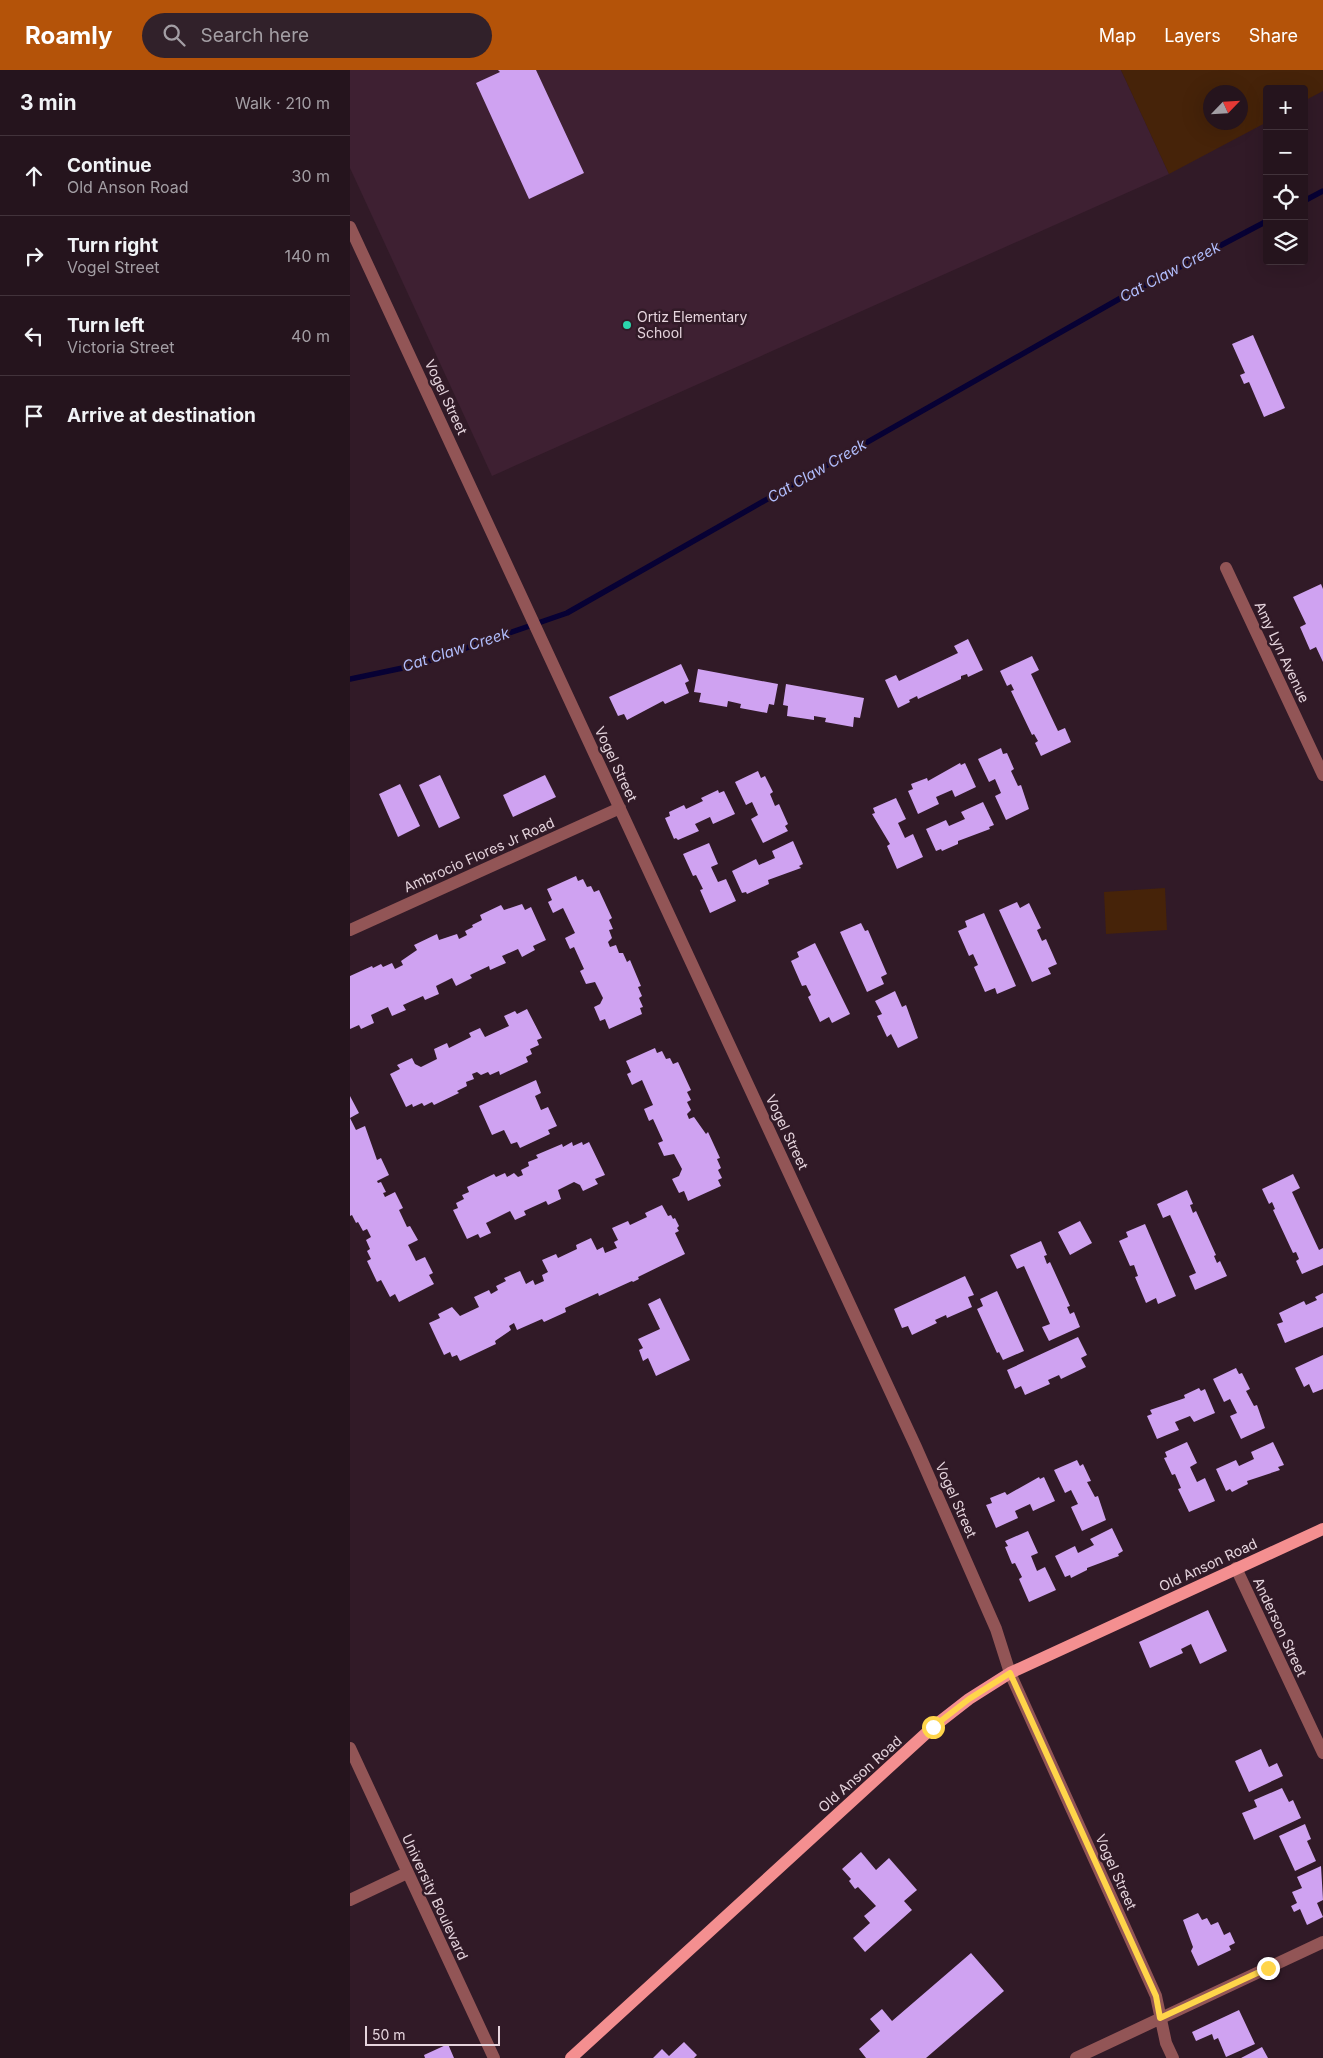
<!DOCTYPE html>
<meta charset="utf-8">
<style>
body{margin:0;font-family:Inter,sans-serif;background:#31212a;color:#f1f3f6}
.controls{position:absolute;right:15px;top:15px;display:grid;overflow:hidden;border-radius:5px;box-shadow:0 5px 20px #0002}
.controls button{width:45px;height:45px;display:grid;place-items:center;padding:0;border:0;border-bottom:1px solid #42333b;background:#25141d;color:#f1f3f6;font:25px sans-serif}
.compass{position:absolute;left:853px;top:15px;width:45px;height:45px;border-radius:50%;background:#25141d;box-shadow:0 5px 20px #0002;rotate:65deg}
.scale{position:absolute;left:15px;bottom:12px;width:135px;box-sizing:border-box;padding-left:5px;border:2px solid #e5d4dd;border-top:0;font-size:14px;line-height:18px;white-space:nowrap;color:#e5d4dd;-webkit-text-stroke:4px #311a27;paint-order:stroke}
.stop{position:absolute;width:15px;height:15px;margin:-11px;border:4px solid #ffd54a;border-radius:50%;background:#fff}
.stop.end{background:#ffd54a;border-color:#fff;box-shadow:0 1px 5px #0008}
.list{margin:0;padding:0;list-style:none}
h2{display:flex;justify-content:space-between;align-items:center;height:65px;margin:0;padding:0 20px;font-size:21px}
h2 small{font-size:16px;font-weight:400;color:#a39ea4}
.list li{display:grid;grid-template-columns:32px 1fr auto;gap:15px;align-items:center;box-sizing:border-box;height:80px;padding:0 20px;border-top:1px solid #42333b}
.list b{display:block;font-size:19px;white-space:nowrap}
.list p{margin:0;font-size:16px;white-space:nowrap;color:#a39ea4}
.list em{font-size:16px;font-style:normal;color:#a39ea4}
.icon{flex:none;width:28px;height:28px;fill:none;stroke:currentColor;stroke-width:2;stroke-linecap:round;stroke-linejoin:round}
.map{position:relative;flex:none;width:973px;height:1988px;overflow:hidden}
header{display:flex;align-items:center;gap:30px;box-sizing:border-box;height:70px;padding:0 25px;background:#b45309;color:#fff}
header strong{font-size:24px}
nav{display:flex;gap:28px;margin-inline-start:auto;font-size:18px}
.search{width:350px;height:45px;background:#31212a;display:flex;align-items:center;gap:12px;box-sizing:border-box;padding:0 18px;border-radius:28px;color:#a39ea4;font-size:19px}
main{display:flex}
aside{flex:1;background:#25141d}
.map>svg:first-child{display:block}
</style>
<header>
<strong>Roamly</strong>
<div class="search"><svg class="icon" aria-label="search" viewBox="0 0 24 24"><circle cx="10" cy="10" r="6"/><path d="M15 15l6 6"/></svg>Search here</div>
<nav><a>Map</a><a>Layers</a><a>Share</a></nav>
</header>
<main>
<aside>
<h2>3 min<small>Walk · 210 m</small></h2>
<ul class="list">
<li><svg class="icon" aria-label="ahead" viewBox="0 0 24 24"><path d="M12 20V5M6 11l6-6 6 6"/></svg><div><b>Continue</b><p>Old Anson Road</p></div><em>30 m</em></li>
<li><svg class="icon" aria-label="right" viewBox="0 0 24 24"><path d="M7 20v-9h11M14 6l5 5-5 5"/></svg><div><b>Turn right</b><p>Vogel Street</p></div><em>140 m</em></li>
<li><svg class="icon" aria-label="left" viewBox="0 0 24 24"><path d="M17 20v-9H6M10 6l-5 5 5 5"/></svg><div><b>Turn left</b><p>Victoria Street</p></div><em>40 m</em></li>
<li><svg class="icon" aria-label="arrive" viewBox="0 0 24 24"><path d="M6 21V4h12l-3 4 3 4H6"/></svg><div><b>Arrive at destination</b></div></li>
</ul>
</aside>
<div class="map">
<svg width="973" height="1988" viewBox="0 0 973 1988">
<rect width="100%" height="100%" fill="#311a27"/>
<path fill="#3e2032" d="M0,0H771L819,104L142,406L0,98Z"/>
<path fill="#462309" fill-rule="evenodd" d="M771,0H973V21L954,31V19H917V52L819,104ZM861,22H891V52H861Z
M815,818L817,860L756,864L754,822Z"/>
<g fill="none" stroke-linecap="round" stroke-linejoin="round">
<path stroke="#070134" stroke-width="5.5" d="M954,131L973,121
M0,609L67,595L217,543L769,229L917,151"/>
</g>
<path fill="#cfa2f1" d="M148,0H186L234,103L179,129L126,13L150,2Z
M903,265L935,338L914,347L899,312L894,314L890,305L895,303L882,274Z
M971,514L973,519V592L966,577L960,580L950,557L956,554L943,527Z
M618,569L633,600L618,607L617,604L611,606V609L568,629L567,626L559,630L560,632L548,638L535,610L546,605L549,611L608,583L604,576Z
M682,586L689,600L681,604L708,661L715,658L721,672L691,686L685,673L688,671L684,664L682,665L661,621L664,620L661,614L657,616L650,601Z
M331,594L339,611L335,613L339,623L315,634L313,631L277,650L274,644L268,646L259,627Z
M348,599L428,614L424,635L419,634L417,643L390,638L391,634L378,631L377,637L349,632L351,623L344,622Z
M436,614L514,628L510,648L504,647L503,657L475,652L476,648L464,646V650L437,646L438,636L433,635Z
M651,678L653,684L657,683L664,699L661,701L668,716L671,715L679,739L656,750L645,726L651,723L645,709L639,712L628,689Z
M610,693L611,695L615,693L626,717L605,727L602,720L586,727L589,734L568,744L558,721L563,719L561,714L577,708L578,711Z
M408,701L411,708L415,706L423,722L420,724L425,736L429,734L438,754L435,756L438,761L413,773L401,749L408,745L402,732L396,735L385,712Z
M90,705L110,748L89,758L69,715Z
M195,705L206,727L163,747L153,725Z
M50,714L70,756L48,767L29,724Z
M368,720L369,723L374,721L385,744L363,754L360,747L345,754L349,761L328,770L326,768L324,769L315,748L320,746L319,742L334,735L336,739L353,731L351,728Z
M546,728L556,749L548,753L555,768L563,764L573,787L547,799L537,776L540,774L522,744L525,743L523,738Z
M633,732L644,755L639,757L640,759L608,771V774L592,781L591,779L586,781L576,759L596,750L599,756L615,749L611,742Z
M443,771L453,794L449,796L451,798L418,810L419,814L397,824L396,822L392,823L382,801L406,789L409,795L425,788L422,781Z
M359,773L368,794L361,797L368,812L376,809L386,831L360,843L350,820L353,819L346,805L343,806L333,784Z
M226,806L228,811L233,809L237,817L241,816L244,822L249,820L262,848L259,850L263,859L259,860L262,868L258,872L260,877L266,875L269,883H273L277,892L280,890L291,916L288,917L292,926L289,928L293,937L290,938L292,944L259,959L255,949L250,951L244,937L250,934L253,928L245,912L236,914L230,901L234,899L224,877L220,879L215,868L225,863L213,838L203,843L198,832L202,830L197,819Z
M667,832L670,838L679,833L691,858L687,860L692,871L696,869L707,894L698,898L701,904L682,912L649,840Z
M172,834L175,840L181,837L196,870L183,876L185,880L172,887L168,879L152,886L156,893L140,900L139,896L120,905L122,908L106,916L102,908L86,916L89,924L75,930L73,926L53,935L56,940L42,946L38,937L21,945L24,953L11,959L9,955L0,959V906L22,896L23,898L31,894L33,897L42,893L45,899L53,895L51,891L67,880L64,875L87,864L89,870L107,864L109,869L117,865L115,861L123,857L122,855L132,850L130,845L151,835L154,840Z
M634,843L666,916L647,924L645,918L635,922L624,897L628,895L623,884L619,886L608,861L617,857L615,851Z
M511,853L515,861L518,860L537,904L531,907L534,914L517,922L490,862Z
M465,873L500,944L482,953L479,947L470,952L458,927L461,925L456,915L452,916L441,891L449,887L447,882Z
M545,921L552,937L556,935L568,968L548,978L541,964L537,967L527,946L532,944L525,931Z
M177,939L192,968L187,970L189,975L180,979L182,984L176,987L178,992L150,1005L149,1001L140,1005L138,1002L131,1005L127,1002L122,1004L124,1009L116,1012L117,1016L107,1021L109,1023L84,1035L82,1032L74,1036L72,1033L63,1037L62,1034L56,1037L40,1004L50,999L47,995L62,988L65,994L71,997L87,989L84,979L97,973L99,978L121,967L119,963L130,958L135,967L159,956L154,946L165,941L167,944Z
M305,978L307,983L312,981L316,989L320,988L323,994L328,992L341,1020L337,1022L341,1030L337,1032L341,1040L337,1044L339,1049L344,1047L356,1064L358,1062L370,1088L367,1089L371,1098L368,1100L372,1108L368,1110L371,1116L338,1131L334,1121L329,1123L322,1109L329,1106L332,1099L324,1084L314,1086L308,1073L313,1071L303,1049L299,1051L294,1039L303,1035L292,1010L282,1015L277,1004L281,1002L276,991Z
M186,1010L191,1023L185,1026L191,1040L198,1037L207,1056L198,1060L200,1064L170,1078L167,1072L161,1074L154,1060L142,1065L129,1036Z
M0,1026L9,1043L0,1048L6,1060L15,1056L27,1090L31,1088L39,1105L27,1111L28,1113L31,1112L36,1122L33,1123L35,1127L45,1122L53,1138L49,1140L57,1157L60,1156L68,1170L58,1175L66,1191L75,1187L83,1203L79,1205L84,1214L49,1232L45,1224L40,1227L31,1210L27,1212L17,1191L21,1189L17,1181L20,1179L16,1170L21,1167L17,1159L13,1161L8,1152L6,1153L2,1145L0,1146Z
M222,1072L223,1076L232,1072L233,1075L239,1072L255,1105L245,1109L248,1114L233,1121L230,1115L224,1112L208,1120L211,1129L198,1135L196,1131L174,1141L176,1145L165,1150L160,1141L136,1153L141,1163L130,1168L128,1164L117,1169L103,1140L108,1138L106,1133L114,1129L112,1125L119,1122L117,1117L144,1104L146,1107L155,1103L157,1107L164,1103L168,1107L173,1105L171,1100L179,1096L178,1092L188,1088L186,1085L212,1074L213,1077Z
M943,1104L950,1118L942,1122L969,1180L973,1178V1195L952,1204L946,1191L949,1189L946,1182L943,1183L923,1140L925,1139L922,1132L919,1134L912,1119Z
M837,1120L843,1134L840,1135L843,1143L846,1141L866,1185L864,1186L867,1193L870,1191L877,1206L845,1220L839,1206L846,1203L820,1145L813,1148L807,1134Z
M312,1135L318,1146L321,1145L323,1149L325,1148L329,1156L327,1158L329,1161L325,1163L335,1184L288,1207L289,1209L283,1212L282,1211L249,1226L248,1223L215,1238L216,1242L194,1252L192,1249L167,1260L164,1253L159,1256L161,1260L145,1271L146,1274L110,1291L107,1285L102,1287L100,1282L94,1285L79,1253L90,1248L88,1244L102,1237L110,1246L129,1237L124,1227L139,1220L141,1224L148,1220L146,1216L156,1211L154,1208L170,1201L176,1214L183,1210L185,1215L194,1211L192,1205L198,1202L192,1190L206,1184L208,1188L227,1179L226,1175L241,1168L247,1180L253,1177L255,1183L267,1178L264,1172L268,1170L262,1158L278,1151L280,1155L297,1147L295,1143Z
M730,1151L742,1173L720,1185L708,1162Z
M795,1154L826,1226L808,1234L806,1228L796,1233L785,1207L788,1206L784,1195L780,1196L769,1171L778,1167L776,1162Z
M691,1171L697,1185L694,1186L697,1194L700,1192L720,1236L717,1237L720,1244L724,1242L730,1257L699,1271L692,1257L700,1254L674,1196L667,1199L660,1185Z
M615,1206L624,1225L618,1227L622,1237L597,1248L596,1245L585,1250L587,1253L562,1265L558,1256L552,1258L544,1239Z
M647,1221L674,1281L653,1290L649,1282L647,1283L627,1239L633,1236L630,1229Z
M973,1223V1257L935,1273L927,1254L933,1252L929,1243L954,1231L956,1235L967,1230L965,1227Z
M310,1228L340,1290L306,1306L298,1288L293,1291L289,1280L293,1278L288,1269L310,1259L298,1234Z
M728,1267L737,1285L731,1288L736,1297L711,1309L709,1305L698,1310L700,1314L675,1325L671,1316L665,1319L657,1300Z
M973,1285V1319L963,1323L959,1314L954,1317L945,1298Z
M886,1298L889,1304L892,1303L900,1319L896,1321L904,1336L907,1335L915,1358L891,1369L880,1346L887,1343L880,1329L874,1332L863,1309Z
M849,1318L851,1321L855,1319L865,1343L844,1352L840,1346L825,1352L829,1360L807,1369L797,1346L802,1344L800,1340L835,1328L834,1325Z
M837,1372L847,1393L840,1397L847,1412L855,1408L865,1431L839,1442L828,1419L831,1418L825,1404L822,1405L814,1388L817,1387L815,1382Z
M923,1372L934,1395L928,1397L930,1400L897,1411L898,1414L882,1422L880,1419L876,1421L866,1399L886,1390L889,1396L904,1389L901,1382Z
M727,1390L730,1396L733,1394L741,1411L737,1412L745,1427L748,1426L756,1450L732,1461L721,1437L728,1434L721,1420L715,1423L704,1400Z
M689,1407L690,1409L694,1407L705,1431L683,1441L680,1434L665,1441L668,1448L646,1458L636,1435L642,1433L640,1428L655,1422L657,1425Z
M762,1458L773,1481L768,1484L769,1486L737,1498V1500L721,1508L720,1505L715,1507L705,1486L725,1476L728,1483L744,1475L740,1469Z
M678,1461L688,1483L681,1486L687,1501L695,1497L706,1520L679,1532L669,1509L672,1507L665,1493L662,1494L655,1477L658,1476L655,1471Z
M858,1540L877,1581L850,1594L841,1574L831,1579L833,1583L800,1598L789,1572Z
M911,1679L919,1697L927,1693L933,1706L899,1722L885,1691Z
M932,1718L939,1732L943,1730L951,1748L904,1770L892,1743L907,1737L904,1730Z
M955,1754L961,1769L957,1771L966,1791L945,1801L929,1766Z
M511,1782L526,1800L539,1788L567,1820L554,1831L562,1840L515,1882L503,1868L520,1853L514,1846L526,1836L508,1817L505,1819L499,1811L501,1809L492,1799Z
M971,1796L973,1830L967,1833L973,1847L957,1855L950,1839L944,1842L941,1836L947,1833L942,1822L952,1818L947,1807Z
M848,1843L852,1850L857,1848L861,1855L868,1852L874,1865L880,1862L885,1873L879,1876L881,1880L848,1896L841,1881L843,1877L833,1850Z
M621,1883L654,1921L576,1988H516L509,1979L530,1961L520,1949L532,1939L542,1951Z
M889,1940L905,1974L876,1987L868,1968L864,1970L862,1964L846,1971L842,1962Z
M334,1972L347,1985L344,1988H303L312,1979L319,1986Z
M98,1974L104,1988H75L74,1985Z
M912,1977L918,1988H891Z"/>
<g fill="none" stroke-linecap="round" stroke-linejoin="round">
<path stroke="#925556" stroke-width="12" d="M0,157L566,1377L646,1559L660,1603L806,1926L816,1973L823,1988
M876,498L973,705
M0,860L270,738
M886,1498L973,1683
M0,1678L144,1988
M0,1830L57,1803
M726,1988L973,1872"/>
<path stroke="#f48f90" stroke-width="12" d="M221,1988L583,1657L619,1629L660,1603L973,1459"/>
</g>
<g fill="none" stroke-linecap="round" stroke-linejoin="round">
<path stroke="#ffd54a" stroke-width="6" d="M583,1657L619,1629L660,1603L806,1926L810,1948L918,1898"/>
</g>
<circle fill="#2bd5ac" stroke="#311a27" stroke-width="2" cx="277" cy="255" r="5"/>
<g text-anchor="middle" stroke-width="5" stroke-linejoin="round" paint-order="stroke">
<g font-size="14" fill="#e5d4dd" stroke="#311a27" text-anchor="start">
<text x="287" y="252">Ortiz Elementary<tspan x="287" dy="16">School</tspan></text>
</g>
<g font-size="14" fill="#e5d4dd" stroke="#311a27">
<text transform="translate(96 327) rotate(65)" y="5">Vogel Street</text>
<text transform="translate(932 582) rotate(65)" y="5">Amy Lyn Avenue</text>
<text transform="translate(266 694) rotate(65)" y="5">Vogel Street</text>
<text transform="translate(129 785) rotate(-24)" y="5">Ambrocio Flores Jr Road</text>
<text transform="translate(437 1062) rotate(65)" y="5">Vogel Street</text>
<text transform="translate(606 1430) rotate(66)" y="5">Vogel Street</text>
<text transform="translate(858 1495) rotate(-25)" y="5">Old Anson Road</text>
<text transform="translate(930 1557) rotate(65)" y="5">Anderson Street</text>
<text transform="translate(510 1704) rotate(-42)" y="5">Old Anson Road</text>
<text transform="translate(766 1802) rotate(66)" y="5">Vogel Street</text>
<text transform="translate(85 1827) rotate(65)" y="5">University Boulevard</text>
</g>
<g font-size="15" font-style="italic" fill="#b1bdfc" stroke="#311a27">
<text transform="translate(820 202) rotate(-28)" y="5">Cat Claw Creek</text>
<text transform="translate(467 401) rotate(-30)" y="5">Cat Claw Creek</text>
<text transform="translate(106 580) rotate(-18)" y="5">Cat Claw Creek</text>
</g>
</g>
</svg>
<div class="controls">
<button>+</button>
<button>−</button>
<button><svg class="icon" aria-label="locate" viewBox="0 0 24 24"><circle cx="12" cy="12" r="6"/><path d="M12 2v4M12 18v4M2 12h4M18 12h4"/></svg></button>
<button><svg class="icon" aria-label="layers" viewBox="0 0 24 24"><path d="M12 4l9 5-9 5-9-5zM3 14l9 5 9-5"/></svg></button>
</div>
<svg class="compass" viewBox="-18 -18 36 36"><path d="M0-13l5 13h-10z" fill="#e53935"/><path d="M0 13l5-13h-10z" fill="#a39ea4"/></svg>
<div class="scale">50 m</div>
<div class="stop" style="left:583px;top:1657px"></div>
<div class="stop end" style="left:918px;top:1898px"></div>
</div>
</main>
